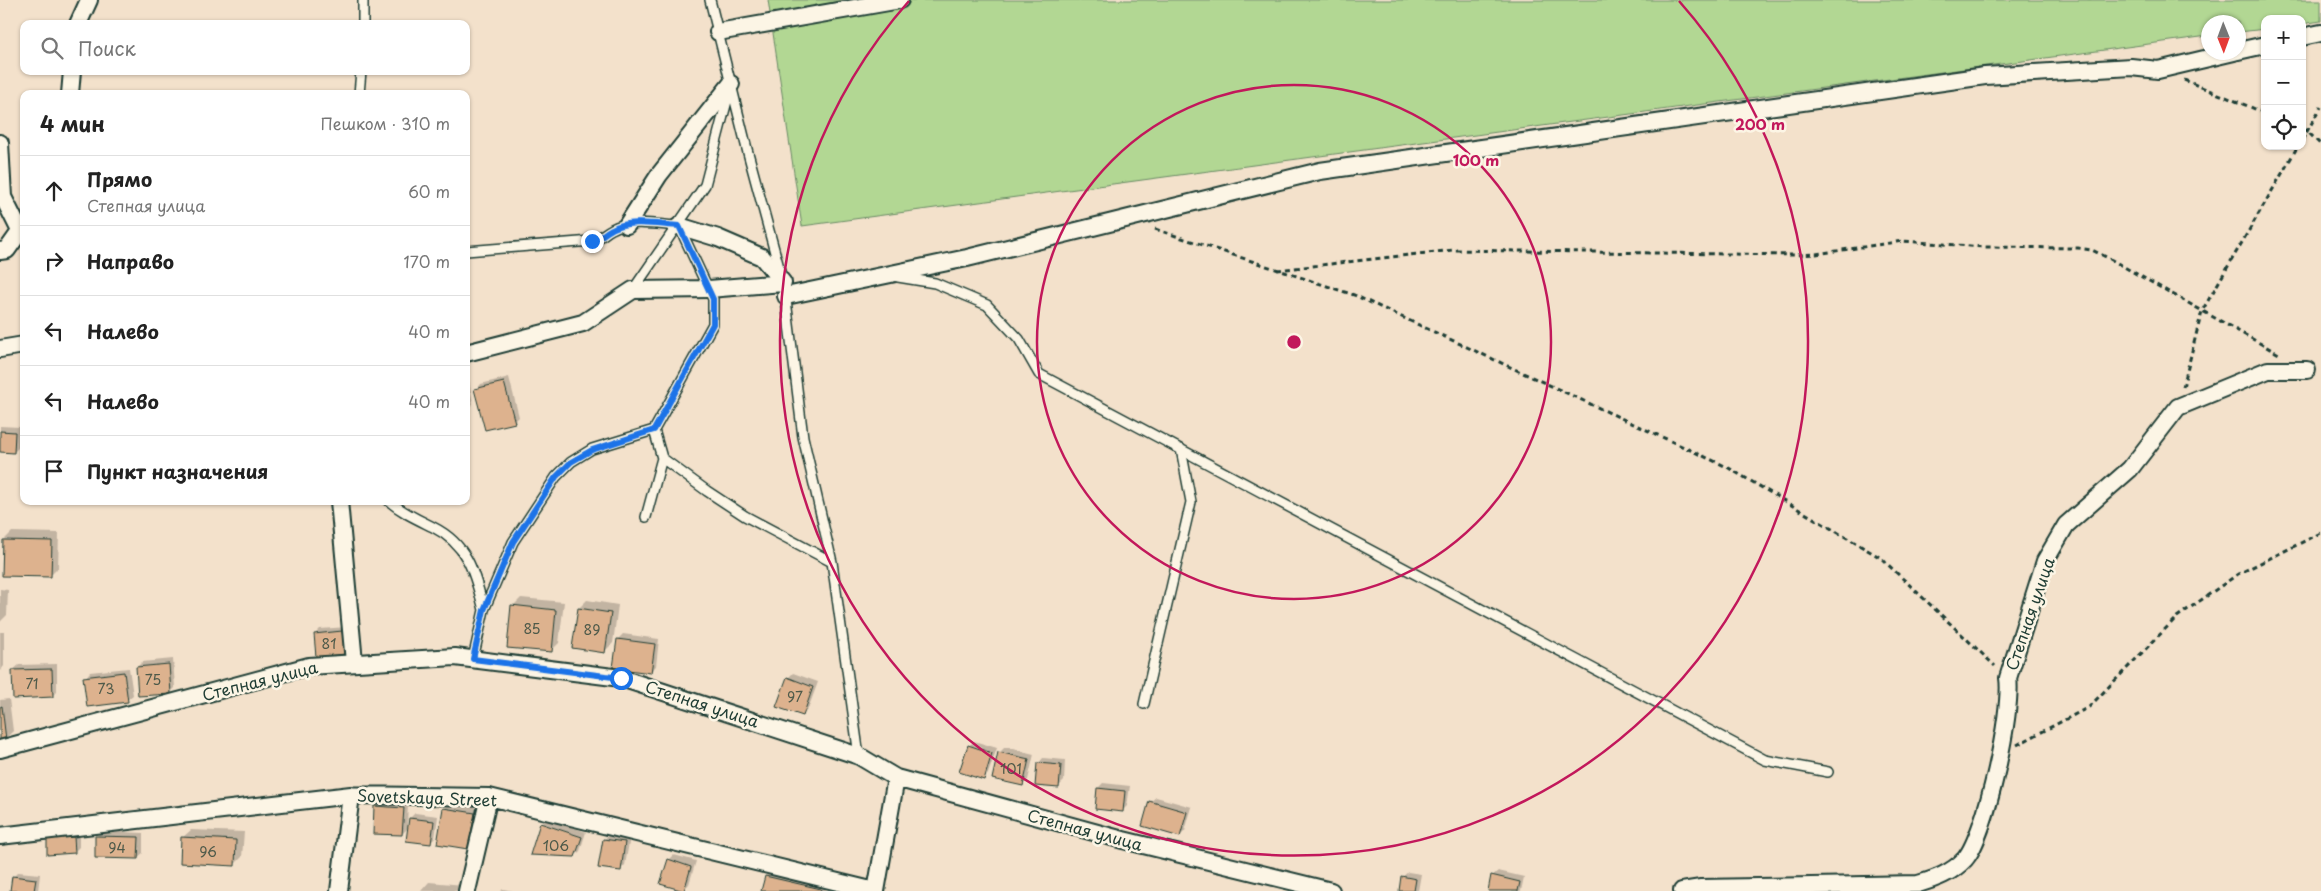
<!DOCTYPE html>
<html lang="ru">
<meta charset="utf-8">
<style>
body{margin:0;font-family:"Playpen Sans",sans-serif;background:#f2f2f2;color:#222}
.controls{position:absolute;right:15px;top:15px;display:grid;overflow:hidden;border-radius:10px;box-shadow:0 1px 4px #0004}
.controls button{width:45px;height:45px;display:grid;place-items:center;padding:0;border:0;border-bottom:1px solid #e0e0e0;background:#fff;color:#222;font:25px sans-serif}
.compass{position:absolute;left:2201px;top:15px;width:45px;height:45px;border-radius:50%;background:#fff;box-shadow:0 1px 4px #0004;rotate:179deg}
.stop{position:absolute;width:15px;height:15px;margin:-11px;border:4px solid #1a73e8;border-radius:50%;background:#fff}
.stop.end{background:#1a73e8;border-color:#fff;box-shadow:0 1px 5px #0008}
.list{margin:0;padding:0;list-style:none}
h2{display:flex;justify-content:space-between;align-items:center;height:65px;margin:0;padding:0 20px;font-size:21px}
h2 small{font-size:16px;font-weight:400;color:#767676}
.list li{display:grid;grid-template-columns:32px 1fr auto;gap:15px;align-items:center;box-sizing:border-box;height:70px;padding:0 20px;border-top:1px solid #e0e0e0}
.list b{display:block;font-size:19px;white-space:nowrap}
.list p{margin:0;font-size:16px;white-space:nowrap;color:#767676}
.list em{font-size:16px;font-style:normal;color:#767676}
.icon{flex:none;width:28px;height:28px;fill:none;stroke:currentColor;stroke-width:2;stroke-linecap:round;stroke-linejoin:round}
.map{position:relative;flex:none;width:2321px;height:891px;overflow:hidden}
.search{position:absolute;background:#fff;box-shadow:0 1px 4px #0004;left:20px;top:20px;width:450px;height:55px;display:flex;align-items:center;gap:12px;box-sizing:border-box;padding:0 18px;border-radius:10px;color:#767676;font-size:19px}
.panel{position:absolute;background:#fff;box-shadow:0 1px 4px #0004;left:20px;top:90px;width:450px;height:415px;border-radius:10px}
.map>svg:first-child{display:block}
</style>
<div class="map">
<svg width="2321" height="891" viewBox="0 0 2321 891">
<rect width="100%" height="100%" fill="#f3e1cb"/>
<filter id="ink" filterUnits="userSpaceOnUse"><feTurbulence type="fractalNoise" baseFrequency=".02" numOctaves="2"/><feDisplacementMap in="SourceGraphic" scale="10" xChannelSelector="R" yChannelSelector="G"/><feConvolveMatrix kernelMatrix="1 2 1 2 8 2 1 2 1" color-interpolation-filters="sRGB"/></filter>
<g filter="url(#ink)">
<path fill="#b2d793" stroke="#688a64" d="M768,0H2321V21L2302,24V19H2265V29L2239,32L2238,22H2208V36L802,226Z"/>
<path fill="#0003" d="M509,377L519,417L514,422L476,390L481,384Z
M469,381L473,404L466,409V382Z
M0,426L20,427L19,447L14,452L0,451Z
M12,532L59,533L58,568L50,576L4,540Z
M0,589L8,590L7,615L0,622Z
M521,598L564,602L559,643L551,651L513,606Z
M587,600L618,605L613,643L605,651L579,608Z
M347,627L349,648L344,653L315,634L320,629Z
M0,632H4V666L0,671Z
M623,634L659,639L656,666L650,672L618,639Z
M173,659L175,688L170,693L137,667L142,662Z
M57,664V691L52,696L13,670L19,665Z
M129,668L133,695L127,700L85,678L90,672Z
M793,673L818,682L808,709L802,715L788,678Z
M9,699L13,731L5,739H0V700Z
M974,741L997,748L988,774L983,779L969,746Z
M1005,747L1034,754L1028,780L1022,785L1000,752Z
M1043,758L1065,760L1064,781L1058,787L1038,764Z
M1103,783L1130,786L1127,806L1122,811L1098,788Z
M1156,797L1192,807L1185,831L1180,836L1150,802Z
M380,801L408,803L407,825H409L410,818L415,813L438,816L435,838L430,843L409,827L402,834L375,806Z
M450,803L479,808L473,842L468,848L445,808Z
M547,819L586,832L580,851L575,856L541,824Z
M191,830L244,832L242,857L234,865L182,838Z
M102,831L143,833V853L137,858L96,837Z
M79,832V847L74,852L49,853L53,833Z
M609,834L630,837L625,865L620,870L604,840Z
M674,855L696,861L689,884L683,890L669,860Z
M774,868L828,882L825,891H762L766,876Z
M1498,871L1524,877L1521,891H1489L1492,876Z
M18,872L40,874L38,891H11L13,877Z
M1408,872L1421,874L1418,891H1400L1402,877Z
M429,882L464,885L463,891H421Z
M503,889L513,891H501Z"/>
<path fill="#ddb28e" stroke="#1f3d34" d="M504,382L515,423L485,430L474,389Z
M22,418H24V443H21Z
M0,431L15,432L14,453L0,452Z
M3,540L52,541L51,577L2,576Z
M511,605L556,610L552,652L507,648Z
M578,608L611,613L605,653L572,648Z
M342,631L345,654L316,657L314,634Z
M617,639L655,644L651,673L613,668Z
M169,664L171,694L138,696L136,667Z
M52,669L53,697L13,699L12,670Z
M124,672L128,702L87,707L83,677Z
M787,677L813,687L803,716L776,707Z
M2,706L6,740L0,741V707Z
M968,745L992,753L984,780L959,772Z
M998,752L1029,759L1023,786L992,779Z
M1037,763L1061,765L1059,788L1035,786Z
M1097,788L1125,791L1123,812L1095,809Z
M1149,801L1187,812L1180,837L1142,826Z
M374,806L404,808L402,835L373,834Z
M443,808L475,813L468,849L437,844Z
M409,818L434,821L431,844L406,841Z
M540,823L582,837L575,857L530,855Z
M95,836L139,837L138,859L95,858Z
M74,837L75,853L47,855V838Z
M181,837L236,840L235,866L180,863Z
M603,839L625,842L621,871L598,868Z
M668,859L691,867L684,891L660,884Z
M1491,875L1520,882L1518,891H1488Z
M12,876L36,879L34,891H10Z
M765,876L821,889L820,891H761Z
M1401,876L1416,879L1414,891H1399Z"/>
<g fill="none" stroke-linecap="round" stroke-linejoin="round">
<g stroke="#1f3d34" stroke-width="12">
<path id="lane" d="M363,0V24
M710,0L747,149L781,275
M359,94L361,71
M466,251L592,241C601,238 604,233 612,229C630,219 659,225 679,226L713,299V324L654,430L662,458L646,517
M898,277L935,283L987,305L1019,339L1039,374L1765,760L1828,772
M633,290L705,185L729,93
M785,292L803,437L832,562L859,756
M662,458L707,491L745,516L832,562
M389,501C403,513 417,519 433,527C469,545 475,575 484,610
M473,659L484,610L513,542L556,477L571,462L592,449L654,430
M1144,704L1191,502L1181,449"/>
</g>
<g stroke="#1f3d34" stroke-width="20">
<path id="street" d="M78,24L89,0
M718,32L900,0
M2302,37L2321,33
M2238,51L2265,45
M70,94L72,71
M0,143L3,197L20,231
M627,225L659,175L731,84
M679,226L718,238L762,257L783,283
M0,251L7,250L24,226
M786,296L967,258L1320,171L1985,76L2131,67L2158,70L2234,52
M0,349L24,345
M466,353L583,323L633,290L709,289L783,283
M339,501L354,662
M0,749L309,666L455,657L621,678L859,756L896,778L1123,840L1331,891
M0,836L351,795L489,797L875,891
M339,891L351,795
M467,891L489,797
M876,891L896,778
M1682,891L1701,888L1918,884C1935,879 1952,873 1965,859C1986,835 2013,710 2008,678L2045,561L2066,525L2130,469L2178,407L2268,370H2307"/>
</g>
<path stroke="#1f3d34" stroke-width="3" stroke-dasharray="5 4" stroke-linecap="butt" d="M2184,80L2265,113
M2302,129L2307,131L2321,145
M2302,140L2321,107
M1155,229L1354,295L1727,467L1881,558L1995,666
M1277,270L1453,250L1795,255L1816,254L1903,241L1984,247L2078,248L2092,250L2110,259L2279,354
M2183,387L2202,311L2298,146
M2017,745L2089,707L2177,617L2238,574L2321,533"/>
<use href="#lane" stroke="#fcf5e5" stroke-width="9"/>
<use href="#street" stroke="#fcf5e5" stroke-width="16"/>
</g>
</g>
<g fill="none" stroke-linecap="round" stroke-linejoin="round" filter="url(#ink)">
<path stroke="#1a73e8" stroke-width="6" d="M592,241C601,238 604,233 612,229C630,219 659,225 679,226L713,299V324L654,430L592,450L571,462L556,477L513,542L484,610L473,659L621,678"/>
</g>
<g fill="none" stroke="#c2185b" stroke-width="2.5">
<circle cx="1294" cy="342" r="257"/>
<path d="M1679 1A514 514 0 1 1 909 1"/>
</g>
<g text-anchor="middle" stroke-width="5" stroke-linejoin="round" paint-order="stroke">
<g font-size="14" fill="#4e5a4a">
<text x="532" y="634">85</text>
<text x="592" y="635">89</text>
<text x="329" y="649">81</text>
<text x="153" y="685">75</text>
<text x="32" y="689">71</text>
<text x="106" y="694">73</text>
<text x="795" y="702">97</text>
<text x="1011" y="774">101</text>
<text x="556" y="851">106</text>
<text x="117" y="853">94</text>
<text x="208" y="857">96</text>
</g>
<g font-size="16" fill="#1f3d34" stroke="#fcf5e5">
<text transform="translate(2030 614) rotate(-71)" y="6">Степная улица</text>
<text transform="translate(260 681) rotate(-14)" y="6">Степная улица</text>
<text transform="translate(702 704) rotate(18)" y="6">Степная улица</text>
<text transform="translate(427 798) rotate(2)" y="6">Sovetskaya Street</text>
<text transform="translate(1085 830) rotate(15)" y="6">Степная улица</text>
</g>
</g>
<circle cx="1294" cy="342" r="8" fill="#c2185b" stroke="#fcf5e5" stroke-width="2.5"/>
<g font-size="15" text-anchor="middle" font-weight="bold" fill="#c2185b" stroke="#fcf5e5" stroke-width="5" stroke-linejoin="round" paint-order="stroke">
<text x="1760" y="130">200 m</text>
<text x="1476" y="166">100 m</text>
</g>
</svg>
<div class="controls">
<button>+</button>
<button>−</button>
<button><svg class="icon" aria-label="locate" viewBox="0 0 24 24"><circle cx="12" cy="12" r="6"/><path d="M12 2v4M12 18v4M2 12h4M18 12h4"/></svg></button>
</div>
<svg class="compass" viewBox="-18 -18 36 36"><path d="M0-13l5 13h-10z" fill="#e53935"/><path d="M0 13l5-13h-10z" fill="#767676"/></svg>
<div class="stop" style="left:621px;top:678px"></div>
<div class="stop end" style="left:592px;top:241px"></div>
<div class="search"><svg class="icon" aria-label="search" viewBox="0 0 24 24"><circle cx="10" cy="10" r="6"/><path d="M15 15l6 6"/></svg>Поиск</div>
<section class="panel">
<h2>4 мин<small>Пешком · 310 m</small></h2>
<ul class="list">
<li><svg class="icon" aria-label="ahead" viewBox="0 0 24 24"><path d="M12 20V5M6 11l6-6 6 6"/></svg><div><b>Прямо</b><p>Степная улица</p></div><em>60 m</em></li>
<li><svg class="icon" aria-label="right" viewBox="0 0 24 24"><path d="M7 20v-9h11M14 6l5 5-5 5"/></svg><div><b>Направо</b></div><em>170 m</em></li>
<li><svg class="icon" aria-label="left" viewBox="0 0 24 24"><path d="M17 20v-9H6M10 6l-5 5 5 5"/></svg><div><b>Налево</b></div><em>40 m</em></li>
<li><svg class="icon" aria-label="left" viewBox="0 0 24 24"><path d="M17 20v-9H6M10 6l-5 5 5 5"/></svg><div><b>Налево</b></div><em>40 m</em></li>
<li><svg class="icon" aria-label="arrive" viewBox="0 0 24 24"><path d="M6 21V4h12l-3 4 3 4H6"/></svg><div><b>Пункт назначения</b></div></li>
</ul>
</section>
</div>
